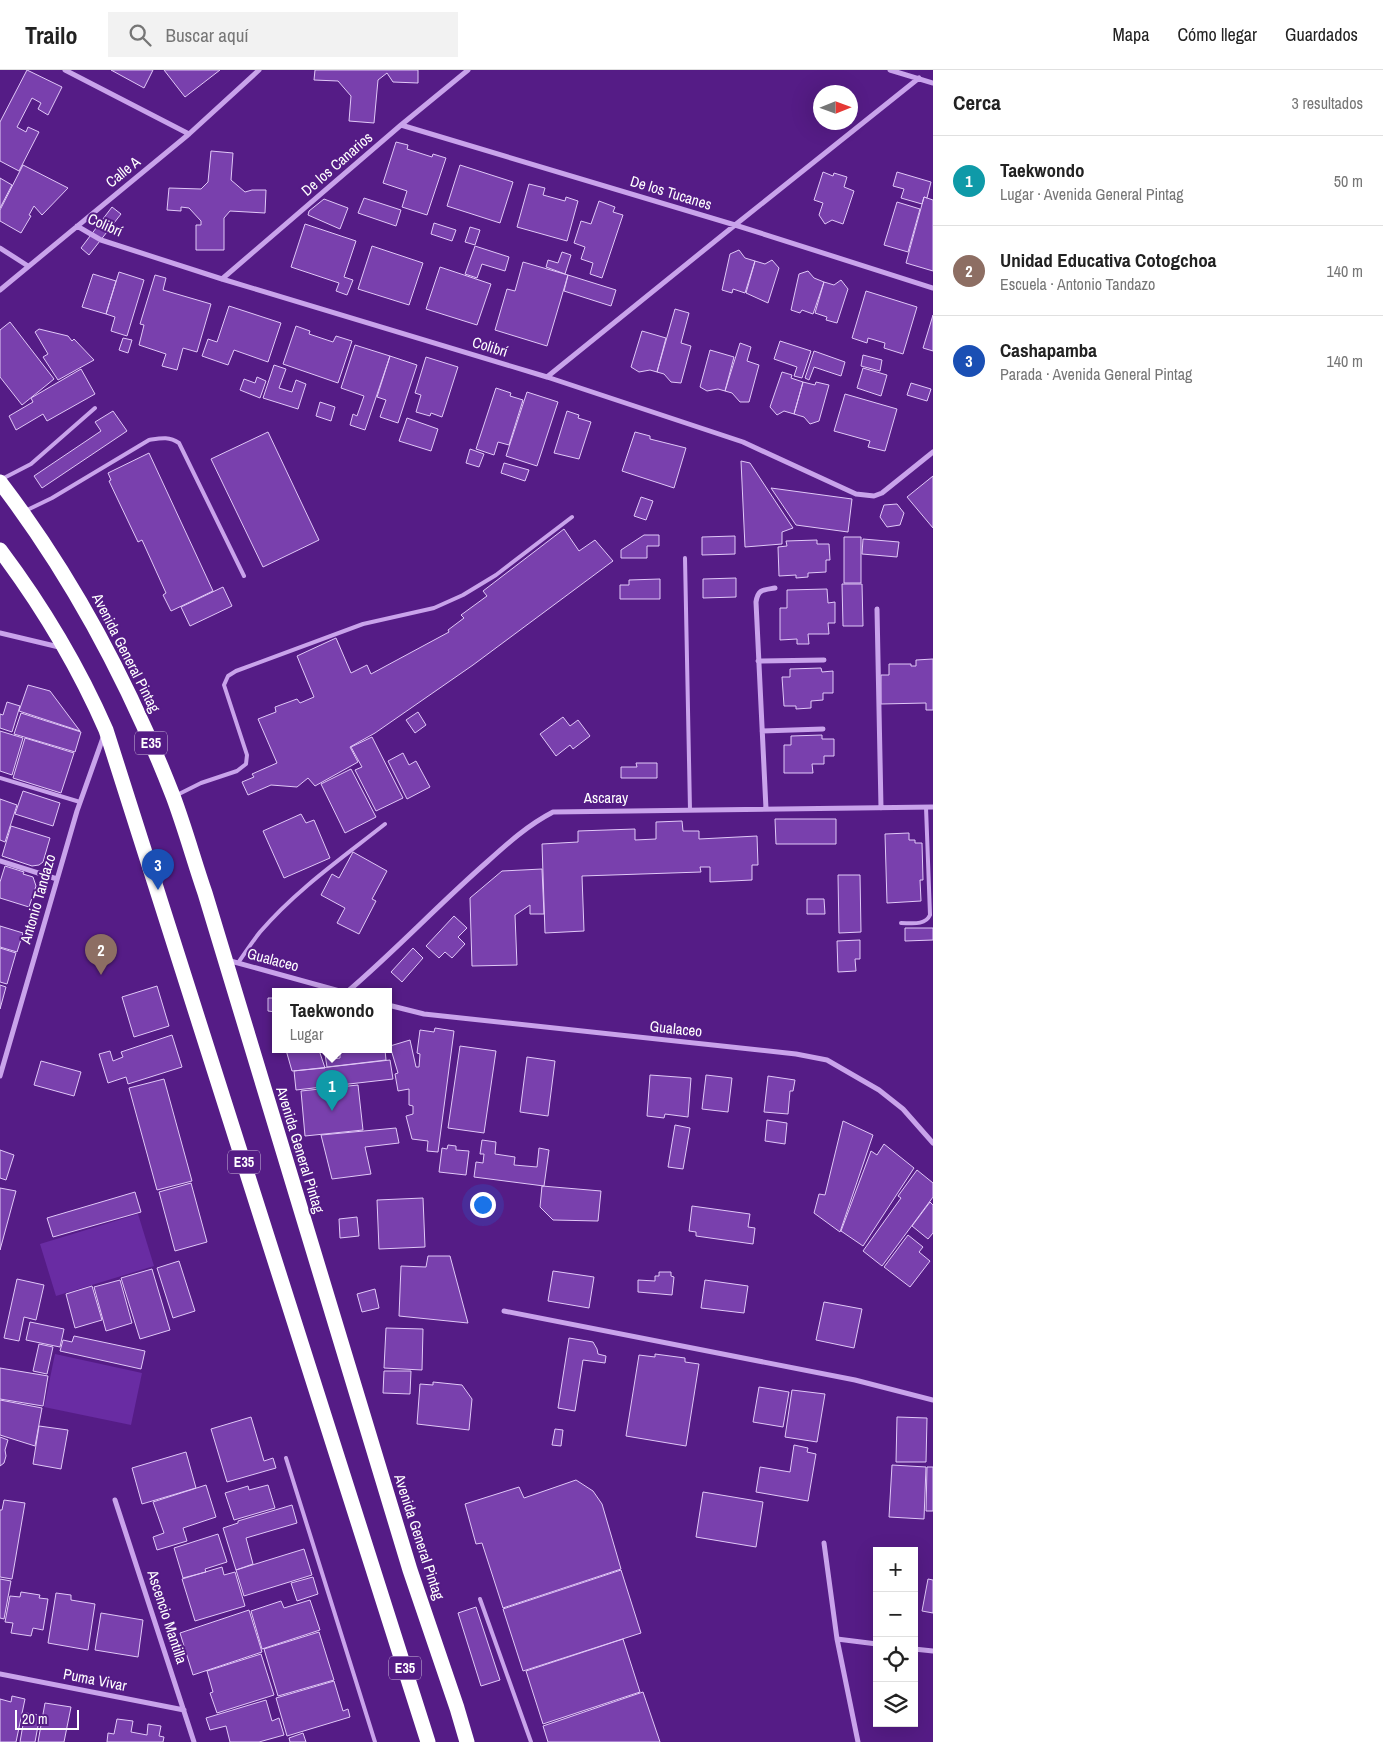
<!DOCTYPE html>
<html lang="es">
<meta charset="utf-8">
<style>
body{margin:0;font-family:"Archivo Narrow",sans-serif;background:#f2f2f2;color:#222}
.controls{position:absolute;right:15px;bottom:15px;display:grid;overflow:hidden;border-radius:0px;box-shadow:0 5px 20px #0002}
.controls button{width:45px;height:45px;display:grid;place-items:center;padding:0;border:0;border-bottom:1px solid #e0e0e0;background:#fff;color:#222;font:25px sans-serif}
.compass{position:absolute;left:813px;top:15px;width:45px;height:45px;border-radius:50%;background:#fff;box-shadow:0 5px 20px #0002;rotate:89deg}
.scale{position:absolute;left:15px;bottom:12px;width:64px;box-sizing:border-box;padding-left:5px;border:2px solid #fff;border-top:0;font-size:14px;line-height:18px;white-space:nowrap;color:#fff;-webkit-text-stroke:4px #551c86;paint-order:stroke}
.you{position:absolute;left:482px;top:1134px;width:18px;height:18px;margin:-12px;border:4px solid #fff;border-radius:50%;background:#1a73e8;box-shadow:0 0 0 8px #1a73e833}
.badge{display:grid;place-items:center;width:32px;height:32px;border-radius:50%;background:#54843e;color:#fff;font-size:16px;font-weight:700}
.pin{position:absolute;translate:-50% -41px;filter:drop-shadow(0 1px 2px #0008)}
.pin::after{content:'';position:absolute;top:26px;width:18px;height:15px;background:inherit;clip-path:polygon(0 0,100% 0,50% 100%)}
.popup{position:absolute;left:272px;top:918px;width:120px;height:65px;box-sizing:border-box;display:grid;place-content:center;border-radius:0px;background:#fff;filter:drop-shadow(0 1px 4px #0005);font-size:16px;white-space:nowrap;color:#767676}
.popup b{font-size:19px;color:#222}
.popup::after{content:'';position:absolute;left:50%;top:100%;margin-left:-10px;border:10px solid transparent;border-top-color:#fff}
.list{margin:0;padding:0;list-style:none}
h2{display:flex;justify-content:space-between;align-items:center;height:65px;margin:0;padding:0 20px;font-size:21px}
h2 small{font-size:16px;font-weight:400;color:#767676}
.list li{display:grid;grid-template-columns:32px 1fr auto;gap:15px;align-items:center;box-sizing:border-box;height:90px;padding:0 20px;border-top:1px solid #e0e0e0}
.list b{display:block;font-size:19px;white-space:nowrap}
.list p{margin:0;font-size:16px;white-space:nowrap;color:#767676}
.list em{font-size:16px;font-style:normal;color:#767676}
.icon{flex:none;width:28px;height:28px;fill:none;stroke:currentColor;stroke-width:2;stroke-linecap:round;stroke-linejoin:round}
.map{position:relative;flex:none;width:933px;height:1672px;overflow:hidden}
header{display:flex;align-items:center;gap:30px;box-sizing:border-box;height:70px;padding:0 25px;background:#fff;border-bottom:1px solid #e0e0e0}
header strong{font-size:24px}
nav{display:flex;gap:28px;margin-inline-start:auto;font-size:18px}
.search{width:350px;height:45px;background:#f2f2f2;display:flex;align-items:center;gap:12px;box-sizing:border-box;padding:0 18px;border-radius:0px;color:#767676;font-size:19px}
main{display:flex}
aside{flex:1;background:#fff}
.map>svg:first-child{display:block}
</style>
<header>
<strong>Trailo</strong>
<div class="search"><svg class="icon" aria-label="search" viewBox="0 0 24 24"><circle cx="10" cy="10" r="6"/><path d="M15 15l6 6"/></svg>Buscar aquí</div>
<nav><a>Mapa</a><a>Cómo llegar</a><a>Guardados</a></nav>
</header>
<main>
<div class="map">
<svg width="933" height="1672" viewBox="0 0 933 1672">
<rect width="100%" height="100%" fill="#551c86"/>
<path fill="#692ca3" d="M138,1144L154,1196L56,1226L40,1174Z
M55,1284L142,1303L131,1355L44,1337Z"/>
<path fill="#7940ad" stroke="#e1c8f8" d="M27,0L62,17L48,45L38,39L41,33L32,28L17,57L26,62L28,57L39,62L19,101L0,91V52Z
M111,0H153L144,18Z
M164,0H220L185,27Z
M315,0H418V13L393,12L387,3L378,10L374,53L349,51L351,26L338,11L314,10Z
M396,72L408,75L407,79L432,87L433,84L446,88L427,145L402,137L407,121L383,113Z
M211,81L233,83L231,110L245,122L252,120H266L265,143L230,141L224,148V180H196V155H201V151L189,138L181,137V141L167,140L169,118L201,119L208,112Z
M23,95L68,118L42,145L34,136L29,145L31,146L21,163L0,151V140Z
M460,95L513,112L500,153L447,136Z
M823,102L833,106L834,103L847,107L844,117L854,121L843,154L832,150L825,154L819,145L823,133L814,130Z
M897,102L931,112L927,128L924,127L922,134L901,128L904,119L893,116Z
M0,108L12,115L0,138Z
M529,114L545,118L543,125L565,131L566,127L578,131L567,171L517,157Z
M924,127L933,130V201L906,193Z
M364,128L401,140L396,156L358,143Z
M324,129L348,138L340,159L308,145L309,141Z
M599,131L615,137L613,142L623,145L602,208L590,204L593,193L581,189L585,177L574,173L581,151L591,154Z
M897,132L920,139L908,182L884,175Z
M112,137L121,144L89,185L81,178Z
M434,153L456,160L452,171L431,164Z
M305,154L356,171L344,207L353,210L347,225L336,221L339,213L291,197Z
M470,157L480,160L475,175L465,172Z
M372,176L423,193L409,235L358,219Z
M475,176L509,187L505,201L482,194L477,208L465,204Z
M739,180L745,188L755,191L745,223L733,219L732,223L722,220L730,184Z
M562,182L571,185L565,204L546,197L548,190L558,193Z
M772,190L779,198L768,233L746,223L755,191L765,194Z
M523,192L568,205L547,276L495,260L507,219L515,221Z
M440,197L491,214L477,255L426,239Z
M808,201L814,208L824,212L813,244L802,240L800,243L791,240L799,204Z
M119,202L144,210L127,266L111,261L115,247L106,244Z
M93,204L116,211L106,244L82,237Z
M155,205L166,208L163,220L211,234L197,282L183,278L177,300L162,296L166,284L139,275L144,255L140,254Z
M568,205L616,220L611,236L564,221Z
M841,210L848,219L837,253L826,250L827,247L815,243L824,212L834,215Z
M866,221L917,237L903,284L884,278L885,273L868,268L867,273L852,268Z
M229,236L281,253L268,292L234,280L228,295L202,286L208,269L217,272Z
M675,239L689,243L681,273L691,276L681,313L671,312L664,304L657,302Z
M933,245V281L923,278Z
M10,252L54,309L22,335L0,307V260Z
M296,256L310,261L309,264L333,272L336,266L352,271L338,313L283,294Z
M39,259L68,266L72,271L74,269L94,290L58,310L43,287L48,284L35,262Z
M642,261L666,268L657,302L650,300L639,302L631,297Z
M123,268L132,270L128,283L119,280Z
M780,271L811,281L802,308L794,306L797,297L774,289Z
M740,273L751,277L747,291L759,295L749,332H740L732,323L725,321Z
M355,275L390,286L365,360L350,355L353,344L357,346L364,326L341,318Z
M710,280L734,287L725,321L718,319L707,321L700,317Z
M814,281L845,292L841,306L814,297L809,310L805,308Z
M863,285L882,290L880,301L861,296Z
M390,286L417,295L398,353L380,347L386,330L377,327Z
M426,287L458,297L442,347L431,343L430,346L416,342L421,325L415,323Z
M274,295L286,299L279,318L292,322L296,310L306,314L298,339L263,328Z
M863,298L887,305L881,326L857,318Z
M81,299L95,324L47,351L43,344L16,360L9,346L33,332L31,328Z
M782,302L792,305L791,308L803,312L794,344L784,341L777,345L770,337Z
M257,307L266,311L260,328L240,320L244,309L255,313Z
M803,312L815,315L816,312L829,315L819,351L810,354L804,347L794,344Z
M911,313L931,319L927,331L907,325Z
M496,318L511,323L510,326L523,330L509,375L498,372L494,385L476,379Z
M527,322L558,332L537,396L506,386Z
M845,324L897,339L885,381L868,377L870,371L834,361Z
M320,332L335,337L331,351L316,346Z
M113,341L127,361L42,418L34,406L101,361L95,352Z
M567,341L579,345L578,348L591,352L579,389L554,383Z
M407,348L438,359L431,381L399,371Z
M268,362L319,470L263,497L211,389Z
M635,362L650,366V369L686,378L674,418L622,401Z
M470,379L484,384L479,397L466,393Z
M149,383L213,521L171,541L163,525L166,523L142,470L138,472L109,411L111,410L108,403Z
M741,391L750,393L793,458L782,462V474L745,477Z
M504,393L529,400L525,411L501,403Z
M933,406V458L907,427Z
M771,418L852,429L848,462L796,455Z
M641,427L653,431L646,450L634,446Z
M897,434L904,443L900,455L887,457L880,447L884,435Z
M564,459L579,481L595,470L613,491L473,595L375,663L350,677L358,692L315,716L308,708L297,717L271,715L248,725L242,712L254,707L252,704L277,693L258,649L276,642L275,637L297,629L300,633L314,627L297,586L336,568L351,603L367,595L371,604L449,562L448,560L464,548L461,545L487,526L483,521Z
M644,465H659V476H647V488H621V480Z
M735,466V484L702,485V467Z
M844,467H861V513H844Z
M863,469L899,472L897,487L862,484Z
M817,470V474H829L830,490H826V502L808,503V507L796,508V505L779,506L778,477L787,476L786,471Z
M736,508V527L703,528V509Z
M660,509V529H620V515H629V510Z
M842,514H862L863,556H843Z
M223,517L232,536L190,556L181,537Z
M827,519L828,533L835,532V553H828L829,564H808L809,574H797V569L780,570V538H787V520Z
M933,589V640H926V633L881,634V605H889V594H911V596H916V590Z
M821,598L822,602L833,601V623H823V630L811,631V638L796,639V636H784L782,607H790V599Z
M28,615L50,621L80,661L19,641Z
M7,632L20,636L12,662L0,658V644L3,645Z
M418,642L426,655L415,663L406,650Z
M21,643L81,662L75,682L14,664Z
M563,647L570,656L578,650L590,666L573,679L570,675L556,686L540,664Z
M0,661L23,668L12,705L0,701Z
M822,665V669H834V686H824V694H812L813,703H784V675H791V666Z
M372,667L403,728L376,741L355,700L362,697L351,677Z
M25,668L74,683L61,723L13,708Z
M403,683L409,695L416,691L430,717L407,729L388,691Z
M636,693H657V708H621V697H637Z
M351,699L376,747L345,763L321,714Z
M23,721L60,733L53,756L15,744Z
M0,729L17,735L5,772L0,770Z
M301,744L306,753L314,750L330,788L284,808L263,761Z
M775,749H836V774H776Z
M682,751L683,761H699V769L757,766L758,795H752V810L710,812V797H700L701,802L582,806L584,861L545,863L542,774L578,772V761L635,759V770L656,769V752Z
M11,756L50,768L43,792L39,795L32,796L2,786Z
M909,763V770H915V773H922L923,810H920L921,831L887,833L885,764Z
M353,782L387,801L372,829L376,831L359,864L337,853L345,838L321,825L332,804L339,808Z
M5,796L24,802L23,804L33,807L36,816L29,837L0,828V812Z
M542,799L544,844H530V835L515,845L517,895L472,896L470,828L502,801Z
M838,805H860L861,862L839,863Z
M807,829H824L825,844H807Z
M454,846L467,858L458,867L465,874L452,888L445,882L439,888L426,876Z
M0,856L23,863L17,882L0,877Z
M905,858H933V870L905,871Z
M860,870V889H855L856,901L838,902L837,871Z
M0,878L16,883L7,914L0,912Z
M413,878L423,888L402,912L391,902Z
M0,915L6,917L0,939Z
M157,916L169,956L134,967L122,927Z
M268,928H276V942L268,941Z
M435,958L454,961L438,1082L427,1081L428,1071L412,1069L406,1046L413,1044V1036L409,1035V1019L398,1021L395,1004L398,1003L390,976L410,970L416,997H419L420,984L417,983L420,960L434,962Z
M172,965L182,997L128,1014L126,1007L108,1013L99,984L110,981L113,991L123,987L121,982Z
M460,976L496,981L484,1063L448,1058Z
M286,980H319L325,998L292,1001Z
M340,980H385L386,990L327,997L325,984L332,983V989L340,988Z
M527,987L555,991L548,1046L520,1042Z
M390,990L393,1009L296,1020L294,1001Z
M41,991L81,1002L74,1026L34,1015Z
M650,1005L691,1008L688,1047L665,1044L664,1048L647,1046Z
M706,1005L732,1008L728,1042L702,1039Z
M768,1006L795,1010L793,1021H790L788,1044L764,1042Z
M164,1009L192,1111L157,1120L129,1018Z
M358,1015L363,1060L305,1066L301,1021Z
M767,1050L787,1053L785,1074L765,1071Z
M843,1051L873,1065L840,1162L814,1143L819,1124L825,1125Z
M675,1055L690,1058L683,1099L668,1097Z
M396,1058L399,1073L365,1077L371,1104L332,1109L321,1065Z
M482,1070L496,1072L495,1084L515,1087L514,1095L537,1097L539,1078L549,1080L544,1116L474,1107L476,1092L483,1093L484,1084H480Z
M884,1074L914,1098L863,1176L841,1161L871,1081L877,1085Z
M448,1075L456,1076V1080L469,1081L466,1105L439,1102L442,1078L447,1079Z
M0,1080L14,1085L6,1110L0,1108Z
M917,1100L933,1113V1127L882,1196L863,1181L901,1128L898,1126Z
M191,1113L207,1172L175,1181L159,1122Z
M542,1116L601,1121L598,1151L553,1150L540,1137Z
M0,1118L16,1121L0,1180Z
M135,1122L141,1142L53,1167L47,1148Z
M423,1128L425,1177L379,1179L377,1130Z
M930,1132L933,1135V1163L928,1169L912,1156Z
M692,1136L750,1144L748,1157L755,1158L753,1174L696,1166V1162L689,1161Z
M357,1147L359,1166L340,1168L339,1149Z
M908,1165L923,1177L919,1182L930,1191L910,1217L884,1197Z
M428,1186H450L468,1253L399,1246L401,1196L426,1197Z
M179,1191L195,1241L173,1248L157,1198Z
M152,1199L170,1260L140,1269L121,1208Z
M553,1201L594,1207L589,1238L548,1231Z
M659,1202H671V1206L674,1207L672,1225L638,1222V1210L655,1211V1206H659Z
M17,1209L44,1215L36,1250L24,1247L19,1271L4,1268Z
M120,1210L132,1253L106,1261L94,1217Z
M705,1210L748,1216L744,1243L701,1238Z
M92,1216L102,1250L75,1258L66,1224Z
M375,1219L379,1238L362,1242L357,1224Z
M824,1232L862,1239L854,1278L816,1270Z
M30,1252L64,1259L60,1277L26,1270Z
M386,1258L423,1259L422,1300L384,1298Z
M74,1266L145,1281L141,1299L60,1281L63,1270L72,1272Z
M569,1268L593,1272L597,1279L598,1284L606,1286L605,1293L583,1290L575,1341L558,1338Z
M39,1274L53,1277L47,1304L33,1301Z
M655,1284L685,1288V1292L699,1294L686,1376L626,1366L639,1285L655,1287Z
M0,1298L48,1306L43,1336L0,1329Z
M384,1301H411L410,1324L383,1323Z
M433,1312L462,1315L472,1329L469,1360L417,1354L420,1314L433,1315Z
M759,1317L789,1322L783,1357L753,1352Z
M792,1320L825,1324L817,1372L785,1367Z
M0,1330L42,1338L35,1376L0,1365Z
M251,1347L264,1391L273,1388L276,1398L227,1412L211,1359Z
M897,1347L927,1348L926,1392H896Z
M39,1356L68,1360L61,1399L33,1394Z
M555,1359L563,1360L561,1376L552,1375Z
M0,1367L8,1370L5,1380L6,1386L4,1393L0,1396Z
M794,1375L808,1378L807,1382L816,1384L808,1431L756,1422L760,1397L790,1402Z
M186,1382L196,1418L142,1434L132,1398Z
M892,1395L926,1397L924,1449L889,1447Z
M927,1397H933V1441H926Z
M576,1410L593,1421L602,1434L621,1499L503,1538L482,1473L476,1474L465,1434L519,1417L524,1428Z
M206,1415L216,1447L183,1458L187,1471L157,1480L153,1467L164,1463L153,1432Z
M268,1415L275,1438L234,1450L225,1423L248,1416L249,1420Z
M703,1422L763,1432L756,1477L696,1467Z
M4,1430L25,1433L12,1509L0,1507V1440H2Z
M292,1435L297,1453L246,1468L253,1494L236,1500L223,1458L238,1453V1451Z
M218,1464L227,1492L205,1499L206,1502L183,1508L174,1478Z
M304,1479L312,1505L244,1526L236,1500Z
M222,1497L224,1505L235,1502L245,1536L195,1551L182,1509Z
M621,1500L641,1563L523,1601L503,1539Z
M313,1507L318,1524L297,1531L291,1513Z
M0,1509L11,1511L4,1549L0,1548Z
M928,1509L933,1510V1543L922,1541Z
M21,1522L40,1525L39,1528L48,1529L43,1560L33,1558L31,1566L11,1563L13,1553L5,1552L10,1526L20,1527Z
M56,1523L71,1525V1530L95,1534L88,1580L48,1573Z
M310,1530L320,1560L262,1579L251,1541L281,1531L284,1538Z
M476,1537L500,1610L481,1616L458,1543Z
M249,1540L262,1582L193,1605L180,1563Z
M101,1543L143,1550L138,1587L95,1580Z
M319,1562L334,1610L278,1626L264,1579Z
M623,1569L640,1622L543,1654L526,1601Z
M261,1584L274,1625L217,1643L210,1623L213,1622L207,1601Z
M334,1611L343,1641L348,1639L350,1647L287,1666L276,1628Z
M643,1622L660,1672H548L543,1656Z
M12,1626L25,1629L16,1672H0V1629L11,1632Z
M266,1630L272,1651L279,1648L284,1665L259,1672H230L226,1656L210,1660L206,1648Z
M45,1633L71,1637L64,1672H38Z
M25,1643L40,1645L35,1672H20Z
M117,1649L133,1651L131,1662L147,1665L148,1654L161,1656L159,1666L164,1667L163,1672H107L108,1663L114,1664Z
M303,1663L306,1672H290L289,1668Z"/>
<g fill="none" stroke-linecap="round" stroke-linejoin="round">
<path stroke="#c9a3eb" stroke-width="4" d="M2,409L31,394L95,338
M25,441L52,428L149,370C161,368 169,366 179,373L244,506
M685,488L690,740
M0,708L80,732
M177,725L201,713L237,701L246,694L247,685L224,615L228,606L236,601L363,554L434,538L463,525L496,505L572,447
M901,853C911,853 925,856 930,845L926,737
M238,893C245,883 252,872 260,862C296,820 342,788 385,754
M286,1388L375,1672
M480,1529L531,1672"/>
<path stroke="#c9a3eb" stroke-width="5" d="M65,0L189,64
M890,0L933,13
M401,55L735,155L933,218
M77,156L101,170L222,209L547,307L743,372L856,424L874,426L882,423L933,382
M0,178L28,196
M222,209L401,55L468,0
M0,220L189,64L259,0
M547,307L735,155L919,8
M877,539L881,738
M0,563L59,577
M758,591L824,590
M762,661L823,659
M766,739L756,532C758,519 763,520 775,518
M0,791L57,809
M227,890L343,922
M347,922C395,881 439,834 487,792C508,773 528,755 553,742L933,737
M388,935L424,944L796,984L827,990L879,1020L903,1039L933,1073
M0,1006L77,741L104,665
M504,1241L855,1310L933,1330
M115,1430L194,1672
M824,1473L837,1569L858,1672
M837,1569L877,1574
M914,1579L933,1581
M0,1604L184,1640"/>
<path stroke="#fff" stroke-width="15" d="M0,412C74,509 129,613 173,726C185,758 194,791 205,823L410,1500L457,1638L467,1672
M0,480C42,536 78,596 106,660L428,1672"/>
</g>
<g text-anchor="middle" stroke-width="4" stroke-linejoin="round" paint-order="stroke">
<g fill="#551c86" stroke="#ccbbdb" stroke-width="1">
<rect x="135" y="661.5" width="32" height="23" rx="4"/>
<rect x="228" y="1080.5" width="32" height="23" rx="4"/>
<rect x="389" y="1586.5" width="32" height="23" rx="4"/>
</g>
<g font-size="14" font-weight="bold" fill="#fff">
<text x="151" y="678">E35</text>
<text x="244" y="1097">E35</text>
<text x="405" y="1603">E35</text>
</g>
<g font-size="15" fill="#fff" stroke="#551c86">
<text transform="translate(337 94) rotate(-41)" y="5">De los Canarios</text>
<text transform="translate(123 102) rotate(-39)" y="5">Calle A</text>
<text transform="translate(671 123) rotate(17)" y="5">De los Tucanes</text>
<text transform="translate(105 155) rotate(24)" y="5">Colibrí</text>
<text transform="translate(490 277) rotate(17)" y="5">Colibrí</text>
<text transform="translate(126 583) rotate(63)" y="5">Avenida General Pintag</text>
<text x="606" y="733">Ascaray</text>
<text transform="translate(38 829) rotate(-74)" y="5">Antonio Tandazo</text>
<text transform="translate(273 890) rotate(15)" y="5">Gualaceo</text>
<text transform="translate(676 959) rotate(6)" y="5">Gualaceo</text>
<text transform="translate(300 1080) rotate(73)" y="5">Avenida General Pintag</text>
<text transform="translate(419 1467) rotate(72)" y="5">Avenida General Pintag</text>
<text transform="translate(167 1547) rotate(72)" y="5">Ascencio Mantilla</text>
<text transform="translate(95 1610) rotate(11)" y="5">Puma Vivar</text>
</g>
</g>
</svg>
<div class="controls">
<button>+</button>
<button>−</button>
<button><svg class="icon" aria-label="locate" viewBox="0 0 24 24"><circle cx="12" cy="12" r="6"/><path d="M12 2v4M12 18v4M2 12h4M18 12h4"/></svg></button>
<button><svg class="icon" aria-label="layers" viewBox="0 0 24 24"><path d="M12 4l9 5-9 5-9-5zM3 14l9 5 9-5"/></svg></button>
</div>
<svg class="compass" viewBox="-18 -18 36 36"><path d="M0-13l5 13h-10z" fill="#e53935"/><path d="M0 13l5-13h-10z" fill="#767676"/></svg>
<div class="scale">20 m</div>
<div class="you"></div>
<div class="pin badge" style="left:332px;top:1041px;background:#0f9aa8">1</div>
<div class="popup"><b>Taekwondo</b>Lugar</div>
<div class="pin badge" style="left:101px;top:905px;background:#8d6e63">2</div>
<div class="pin badge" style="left:158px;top:820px;background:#1a4fb4">3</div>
</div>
<aside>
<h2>Cerca<small>3 resultados</small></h2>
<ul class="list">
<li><span class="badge" style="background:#0f9aa8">1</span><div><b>Taekwondo</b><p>Lugar · Avenida General Pintag</p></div><em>50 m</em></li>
<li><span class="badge" style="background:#8d6e63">2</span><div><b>Unidad Educativa Cotogchoa</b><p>Escuela · Antonio Tandazo</p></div><em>140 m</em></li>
<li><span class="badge" style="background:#1a4fb4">3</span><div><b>Cashapamba</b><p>Parada · Avenida General Pintag</p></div><em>140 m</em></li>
</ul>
</aside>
</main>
